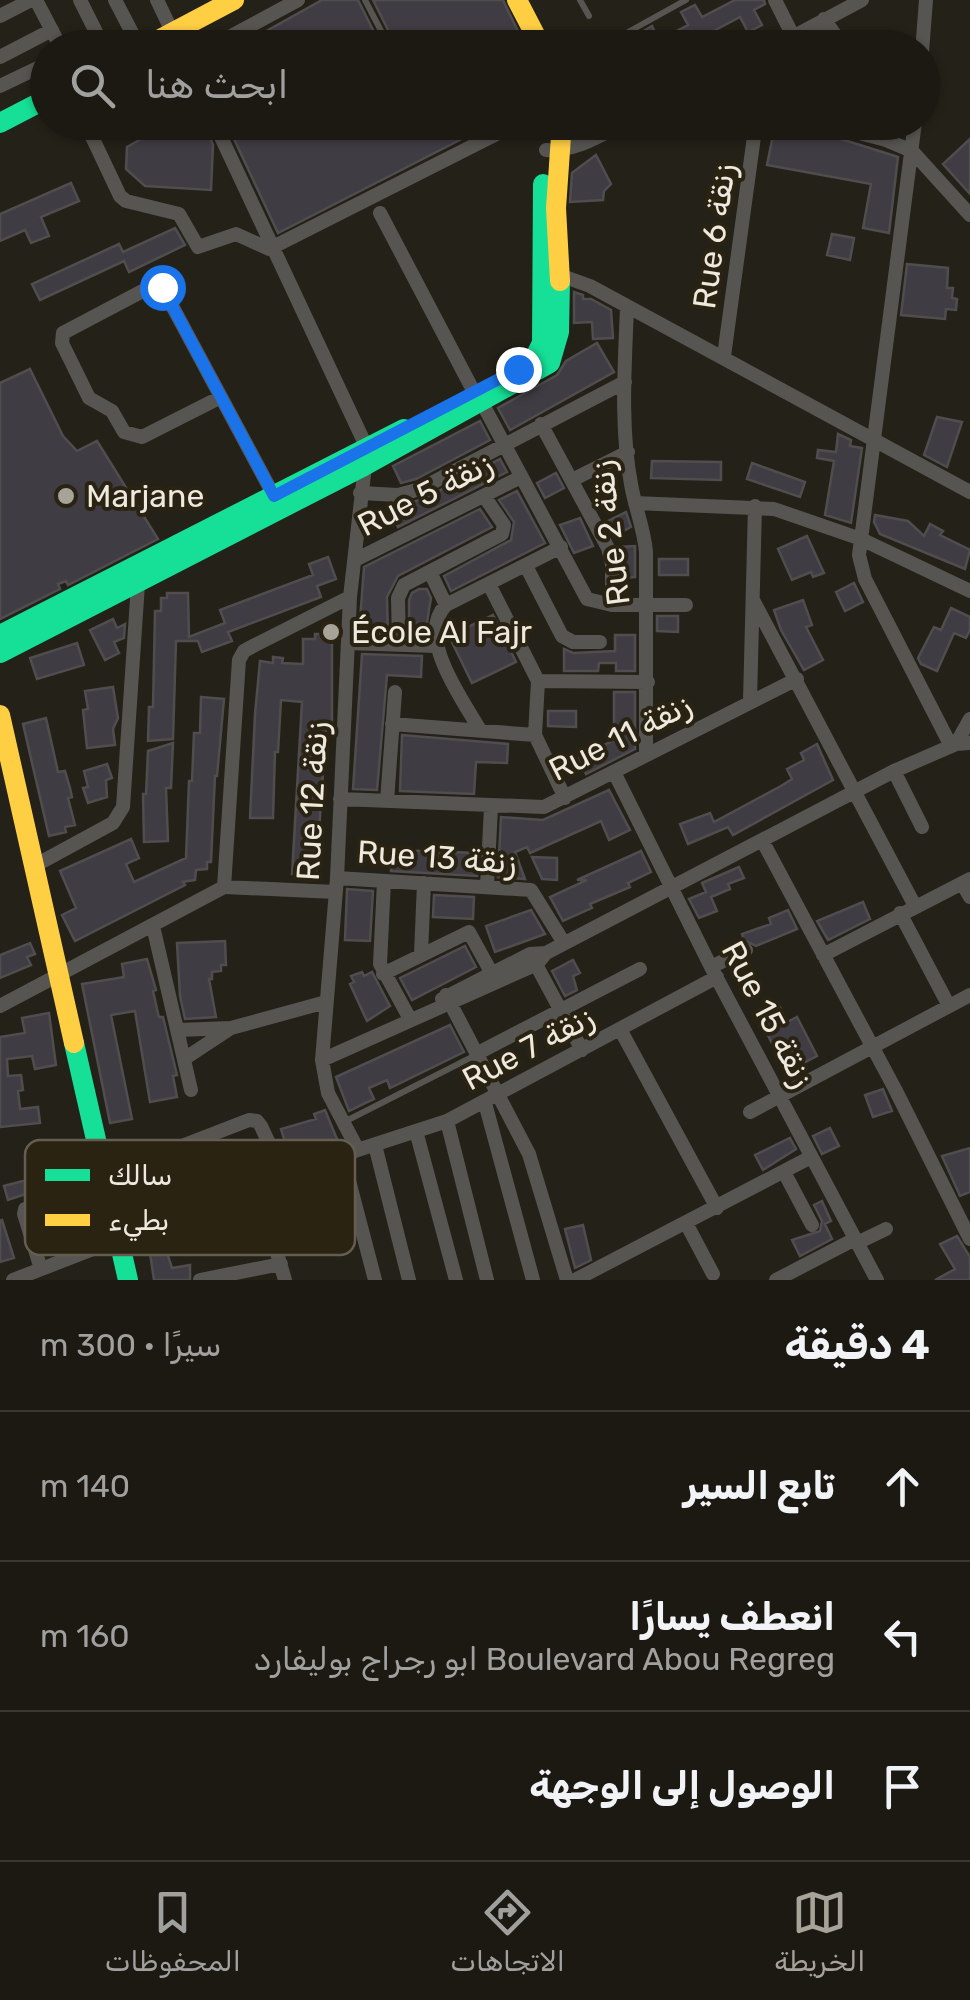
<!DOCTYPE html>
<html lang="ar">
<meta charset="utf-8">
<style>
body{margin:0;font-family:Rubik,Vazirmatn,sans-serif;background:#24221b;color:#f1f3f6;direction:rtl}
.stop{position:absolute;width:30px;height:30px;margin:-22px;border:8px solid #1a73e8;border-radius:50%;background:#fff}
.stop.end{background:#1a73e8;border-color:#fff;box-shadow:0 2px 10px #0008}
.list{margin:0;padding:0;list-style:none}
h2{display:flex;justify-content:space-between;align-items:center;height:130px;margin:0;padding:0 40px;font-size:42px}
h2 small{font-size:32px;font-weight:400;color:#a0a09f}
.list li{display:grid;grid-template-columns:65px 1fr auto;gap:30px;align-items:center;box-sizing:border-box;height:150px;padding:0 40px;border-top:2px solid #393832}
.list b{display:block;font-size:38px;white-space:nowrap}
.list p{margin:0;font-size:32px;white-space:nowrap;color:#a0a09f}
.list em{font-size:32px;font-style:normal;color:#a0a09f}
.icon{flex:none;width:55px;height:55px;fill:none;stroke:currentColor;stroke-width:2;stroke-linecap:round;stroke-linejoin:round}
.map{position:relative;flex:none;width:970px;height:1280px;overflow:hidden;direction:ltr}
.search{position:absolute;background:#1b1912;box-shadow:0 2px 8px #0004;left:30px;right:30px;top:30px;height:110px;display:flex;align-items:center;gap:25px;box-sizing:border-box;padding:0 35px;border-radius:55px;color:#a0a09f;font-size:38px}
.sheet{height:580px;background:#1b1912}
nav{display:flex;justify-content:space-around;align-items:center;box-sizing:border-box;height:140px;border-top:2px solid #393832;background:#1b1912;font-size:28px;color:#a0a09f}
nav a{display:grid;justify-items:center;gap:5px}
nav .on{color:#a7a399}
.map>svg:first-child{display:block}
</style>
<div class="map">
<svg width="970" height="1280" viewBox="0 0 970 1280">
<rect width="100%" height="100%" fill="#242118"/>
<path fill="#403c44" stroke="#4f4d4d" stroke-width="2.5" d="M322,0H358L382,48H236Z
M373,0H503L526,48H397Z
M735,0H764L765,4L754,10L762,25L748,32L740,17L710,33L718,48H699L695,40L681,48H644L637,35L652,26L659,40L688,25L681,12L695,5L702,17Z
M171,122H204L213,145L211,190L145,186L126,169L127,147Z
M226,122H495L278,233Z
M775,125L838,138L898,157L889,233L863,228L871,184L767,165Z
M970,139V194L943,164Z
M596,155L611,184L604,191L603,200L570,202L572,173Z
M71,183L79,201L41,217L49,236L31,243L25,230L0,241V214Z
M175,228L185,245L129,272L124,261L40,300L32,284L119,244L123,252Z
M832,234L854,238L850,260L827,255Z
M907,264L948,268L947,288H953L952,298L957,299L956,310L946,309L945,319L901,315Z
M574,292L583,295V299H591L611,310L613,338L593,339L592,322L574,323Z
M597,343L614,372L510,430L498,408L557,375L566,361Z
M30,369L63,436L77,451L97,441L158,539L68,585L66,581L58,584L60,589L0,619V383Z
M937,417L962,422L947,467L924,455Z
M480,421L490,440L416,479L401,483L393,466Z
M838,434L851,440L850,446L862,448L851,523L825,515L834,461L817,458L818,450L836,452Z
M500,459L507,472L398,527L390,510L425,498Z
M652,461L721,462V480L651,478Z
M752,463L805,482L800,497L747,479Z
M556,473L564,488L545,498L537,483Z
M517,491L545,543L451,591L444,576L511,540L514,522L499,500Z
M480,509L492,527L398,576L387,597L388,634L366,633L360,620L364,567Z
M626,512L631,527L614,536L606,522Z
M875,515L908,521L924,536L930,524L943,531L940,535L970,550L965,569L880,534L874,522Z
M580,518L593,546L574,553L560,525Z
M807,536L824,573L813,577L811,572L792,580L778,549Z
M635,546V577L623,578L619,547Z
M328,557L336,579L317,586L321,597L228,632L232,641L202,652L198,641H176L173,739L148,741L149,707H153L155,611H161V598H167V593H188L189,637L225,623L220,610L313,575L309,564Z
M659,559H688V575H659Z
M854,583L863,602L845,611L836,592Z
M419,589H427L431,598L425,635L409,634V600L412,593Z
M803,600L812,625L806,627L823,660L804,670L781,630L774,610Z
M951,608L970,617V630L966,638L954,633L937,671L921,664L918,658L934,627L941,630Z
M493,615L516,662L472,683L449,636Z
M657,616H678V632L657,631Z
M113,619L117,628L125,624L124,638L114,642L119,653L105,660L90,630Z
M315,634H332V729H326L316,874H292L302,702L281,700L278,752H275L273,818H250L255,714L260,661L273,663V657L283,658L282,663L303,664V639H315Z
M615,635H635V671H616V663H599L598,671H564V649L573,653L615,651Z
M77,643L84,665L37,679L30,658Z
M362,654L422,656L421,677L387,675L377,790L353,789Z
M113,687L118,718L113,729L115,745L87,748L83,710L88,709L85,691Z
M614,692H635V749L586,774L578,758L614,740Z
M201,697L224,699L217,776H215L211,862H207V869L196,870L195,880L183,882L185,885L75,941L62,915L76,908L60,871L131,839L139,858L126,864L134,882L186,858L189,781H192L194,733H200Z
M548,711H576V727L548,726Z
M46,718L58,772L65,771L70,788L72,797L68,798L75,825L65,827L66,832L49,836L23,724Z
M402,735L508,744L507,763L476,762L474,794L400,791Z
M173,743L171,788H166L168,841L144,842L143,794H146L148,751Z
M817,744L833,780L733,835L728,827L688,844L680,824L710,813L714,822L781,786L792,779L787,769L804,760L801,753Z
M107,764L112,778L106,780L107,797L88,803L83,788L88,787L84,771Z
M609,790L630,830L609,840L601,821L530,853L527,847L515,852L525,879L498,877L501,817L543,820Z
M392,850L478,853L477,876L391,871Z
M641,851L651,872L628,883L630,887L590,904L592,908L563,921L550,897L587,880H577Z
M532,857L557,858V880L542,879Z
M739,867L744,878L728,884L730,889L711,897L717,911L699,918L689,899L706,892L702,883Z
M347,889L373,891L370,941L345,940Z
M434,895L474,897L473,919L433,917Z
M863,902L870,919L828,940L817,921Z
M531,910L545,934L495,952L486,926Z
M788,910L797,929L756,946L744,940L742,934L771,924L769,918Z
M225,941L226,965H221V971L212,972V979H209L216,1017L185,1019L180,996L177,943Z
M30,943L35,954L27,957L31,965L0,978V955Z
M465,946L476,967L412,1000L400,978Z
M147,959L156,990L153,991L157,1009L159,1017H163L177,1075L173,1076L177,1097L150,1102L135,1011L111,1015L132,1119L110,1123L82,984L124,977L122,964Z
M573,960L580,973L573,976L577,990L565,996L552,971Z
M362,972L364,976L372,972L390,1006L367,1021L350,984L354,982L351,976Z
M778,1003L787,1022L797,1017L817,1056L786,1072L757,1013Z
M49,1013L56,1065L35,1069L32,1056L7,1059L8,1076L21,1075L23,1090L18,1091L20,1109L38,1107L40,1123L0,1127V1037L25,1033L22,1018Z
M450,1025L464,1052L390,1088L387,1080L369,1088L374,1099L349,1111L336,1077Z
M883,1089L892,1111L873,1117L865,1095Z
M325,1110L339,1144L289,1156L281,1129L316,1119L314,1114Z
M830,1128L839,1146L822,1154L813,1136Z
M790,1138L796,1149L763,1170L755,1155Z
M970,1148V1192L960,1196L942,1156Z
M83,1159L87,1174L8,1200L4,1186L27,1180L26,1177L45,1172L44,1169Z
M822,1201L831,1221L825,1224L832,1239L800,1256L792,1240L820,1231L822,1221L814,1205Z
M2,1220L14,1258L0,1262V1221Z
M583,1225L591,1260L575,1268L565,1229Z
M957,1236L970,1257V1280H935L955,1269L940,1244Z
M166,1250L172,1268L190,1265V1280H154L150,1253Z"/>
<g fill="none" stroke-linecap="round" stroke-linejoin="round">
<path stroke="#575552" stroke-width="6" d="M365,0L390,48
M580,0L589,16
M612,41L686,0
M344,1122L476,1055"/>
<path stroke="#575552" stroke-width="14" d="M36,0L61,48
M80,0L104,48
M115,0L140,48
M157,0L180,48
M775,0L793,36
M0,16L31,0
M824,19L841,43L855,48
M209,48L298,0
M772,48L862,0
M922,52L926,0
M0,57L52,30
M0,86L48,63
M85,122L120,196L126,201L179,214L198,247L236,234L269,249L520,122
M214,122L367,448L350,597L337,878L322,1060L328,1093L358,1150
M817,122L886,140L912,151L970,215
M915,122L859,555L865,579L951,746
M546,150C575,152 601,135 626,122
M380,213L474,392
M554,273L590,286L970,492
M627,306C625,364 620,426 631,484C635,508 644,528 646,552V755
M724,356L756,122
M221,397L142,437L124,432L112,411L89,398L62,343L63,333L154,285L162,287L274,496
M481,401L587,599L612,605H686
M541,424L608,548L612,564V605
M572,480L628,452
M360,493L398,495L420,489L625,382
M635,503L774,509L861,539L970,591
M355,560L521,477
M526,566L562,636L573,642H600
M430,572L446,605
M489,584L538,681L535,735L565,798
M753,600L915,906
M348,643L436,646
M399,644L398,598L404,585L502,534L504,525L484,496
M538,681L648,682
M750,701L755,506
M392,724L535,735
M480,730C463,700 415,636 446,605L561,547
M956,744L970,719
M894,771L922,827
M614,772L711,967L877,1280
M340,799L544,807L797,679
M387,801L395,692
M762,840L895,1089L970,1239
M34,866L113,823L123,807L138,584
M337,878L531,890L564,943
M384,881L380,964L410,1019
M962,883L970,897
M487,886L491,807
M224,887L239,660L244,651L255,645L350,597
M900,913L949,1006
M153,926L191,1090
M421,954L424,883
M823,955L970,879
M533,959L582,1050
M711,967L746,950
M383,974L469,932L491,972
M446,995L529,1154L567,1280
M442,999L530,954L546,953
M0,1006L224,887L335,892
M620,1029L717,1208
M178,1030L231,1028L326,1002
M478,1053L640,969
M184,1059L231,1028
M322,1060L537,964L546,953L894,771L956,744L970,743
M485,1103L533,1280
M750,1112L970,995
M447,1121L487,1280
M416,1131L456,1280
M375,1145L409,1280
M342,1154L375,1280
M784,1172L812,1225
M257,1186L285,1280
M169,1220L149,1169L156,1156L249,1120L257,1121L261,1126L284,1176
M686,1223L713,1274
M857,1243L886,1229
M41,1269L24,1214L25,1209L105,1179
M13,1280L302,1168L447,1121L717,977
M200,1280L281,1264
M575,1280L811,1157
M776,1280L855,1239"/>
<path stroke="#16e098" stroke-width="20" d="M0,123L48,98
M518,369L535,357L542,343L543,184
M0,635L404,429
M0,653L364,466L550,363L559,332L560,281
M74,1043L128,1280"/>
<path stroke="#ffcf43" stroke-width="20" d="M517,0L542,48
M143,48L234,0
M560,281L556,208L562,122
M0,715L74,1043"/>
</g>
<g fill="none" stroke-linecap="round" stroke-linejoin="round">
<path stroke="#1a73e8" stroke-width="12" d="M162,287L274,496L518,369"/>
</g>
<g fill="#a7a399" stroke="#2a2312" stroke-width="4">
<circle cx="66" cy="496" r="10"/>
<circle cx="331" cy="632" r="10"/>
</g>
<g text-anchor="middle" stroke-width="8" stroke-linejoin="round" paint-order="stroke">
<g font-size="32" fill="#eee9df" stroke="#2a2312">
<text transform="translate(714 236) rotate(-82)" y="11">Rue 6 زنقة</text>
<text transform="translate(425 494) rotate(-27)" y="11">Rue 5 زنقة</text>
<text transform="translate(610 533) rotate(-97)" y="11">Rue 2 زنقة</text>
<text transform="translate(620 737) rotate(-27)" y="11">Rue 11 زنقة</text>
<text transform="translate(312 801) rotate(-87)" y="11">Rue 12 زنقة</text>
<text transform="translate(437 857) rotate(4)" y="11">Rue 13 زنقة</text>
<text transform="translate(768 1014) rotate(62)" y="11">Rue 15 زنقة</text>
<text transform="translate(528 1048) rotate(-28)" y="11">Rue 7 زنقة</text>
</g>
<g font-size="32" fill="#eee9df" stroke="#2a2312" text-anchor="start">
<text x="86" y="507">Marjane</text>
<text x="351" y="643">École Al Fajr</text>
</g>
</g>
<rect x="25" y="1140" width="330" height="115" rx="15" fill="#2a2312" stroke="#655e50" stroke-width="2.5"/>
<rect x="45" y="1169" width="45" height="12" fill="#16e098"/>
<rect x="45" y="1214" width="45" height="12" fill="#ffcf43"/>
<g font-size="28" fill="#eee9df">
<text x="108" y="1185">سالك</text>
<text x="108" y="1230">بطيء</text>
</g>
</svg>
<div class="stop" style="left:162px;top:287px"></div>
<div class="stop end" style="left:518px;top:369px"></div>
<div class="search"><svg class="icon" aria-label="search" viewBox="0 0 24 24"><circle cx="10" cy="10" r="6"/><path d="M15 15l6 6"/></svg>ابحث هنا</div>
</div>
<section class="sheet">
<h2>4 دقيقة<small>سيرًا · 300 m</small></h2>
<ul class="list">
<li><svg class="icon" aria-label="ahead" viewBox="0 0 24 24"><path d="M12 20V5M6 11l6-6 6 6"/></svg><div><b>تابع السير</b></div><em>140 m</em></li>
<li><svg class="icon" aria-label="left" viewBox="0 0 24 24"><path d="M17 20v-9H6M10 6l-5 5 5 5"/></svg><div><b>انعطف يسارًا</b><p>Boulevard Abou Regreg ابو رجراج بوليفارد</p></div><em>160 m</em></li>
<li><svg class="icon" aria-label="arrive" viewBox="0 0 24 24"><path d="M6 21V4h12l-3 4 3 4H6"/></svg><div><b>الوصول إلى الوجهة</b></div></li>
</ul>
</section>
<nav>
<a class="on"><svg class="icon" aria-label="map" viewBox="0 0 24 24"><path d="M3 6l6-2 6 2 6-2v14l-6 2-6-2-6 2zM9 4v14M15 6v14"/></svg>الخريطة</a>
<a><svg class="icon" aria-label="directions" viewBox="0 0 24 24"><path d="M12 3l9 9-9 9-9-9zM9 14v-3h6M13 9l2 2-2 2"/></svg>الاتجاهات</a>
<a><svg class="icon" aria-label="saved" viewBox="0 0 24 24"><path d="M7 4h10v16l-5-4-5 4z"/></svg>المحفوظات</a>
</nav>
